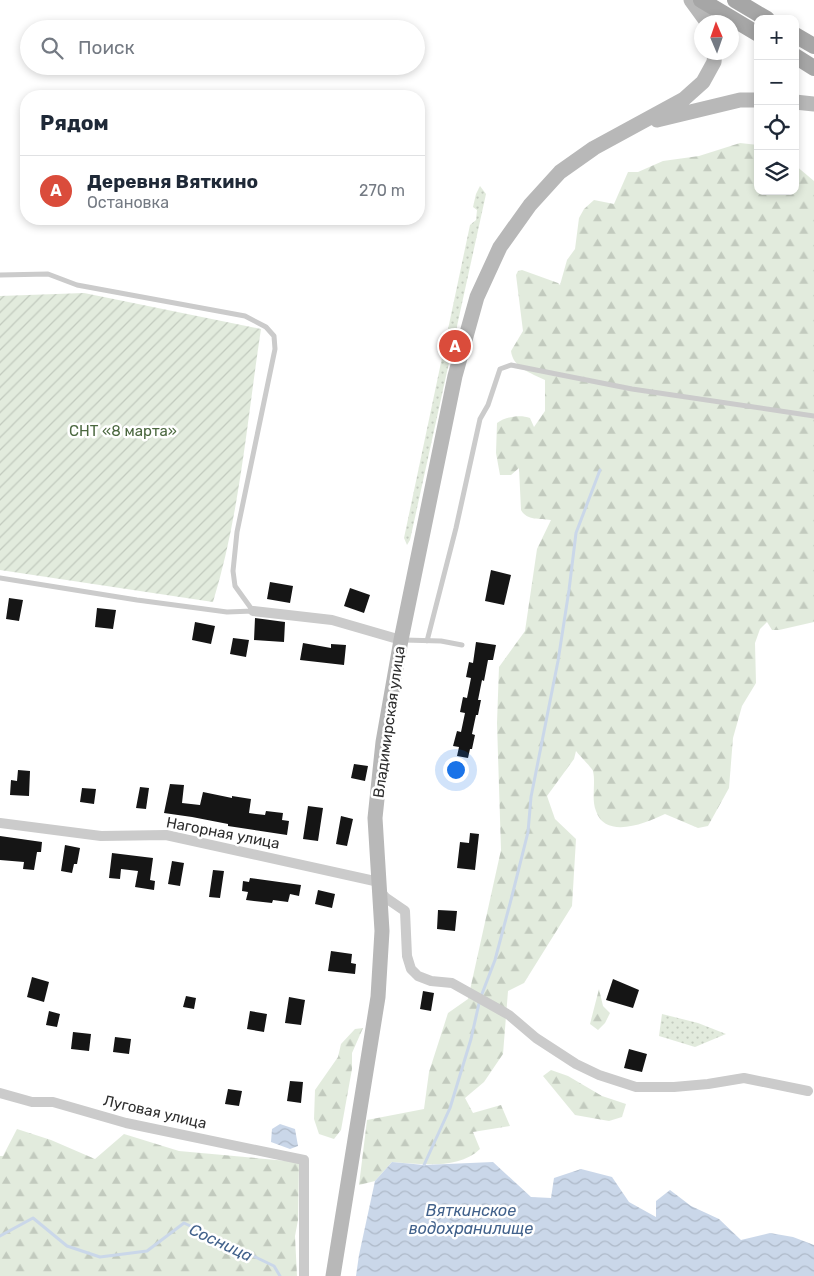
<!DOCTYPE html>
<html lang="ru">
<meta charset="utf-8">
<style>
body{margin:0;font-family:Rubik,sans-serif;background:#f6f6f7;color:#1f2937}
.controls{position:absolute;right:15px;top:15px;display:grid;overflow:hidden;border-radius:10px;box-shadow:0 2px 8px #0003}
.controls button{width:45px;height:45px;display:grid;place-items:center;padding:0;border:0;border-bottom:1px solid #e0e1e3;background:#fff;color:#1f2937;font:25px sans-serif}
.compass{position:absolute;left:694px;top:15px;width:45px;height:45px;border-radius:50%;background:#fff;box-shadow:0 2px 8px #0003;rotate:358deg}
.you{position:absolute;left:455px;top:769px;width:18px;height:18px;margin:-12px;border:4px solid #fff;border-radius:50%;background:#1a73e8;box-shadow:0 0 0 8px #1a73e833}
.badge{display:grid;place-items:center;width:32px;height:32px;border-radius:50%;background:#da4c3b;color:#fff;font-size:16px;font-weight:700}
.pin{position:absolute;translate:-50% -50%;border:2px solid #fff;box-shadow:0 1px 5px #0006}
.list{margin:0;padding:0;list-style:none}
h2{display:flex;justify-content:space-between;align-items:center;height:65px;margin:0;padding:0 20px;font-size:21px}
h2 small{font-size:16px;font-weight:400;color:#747a83}
.list li{display:grid;grid-template-columns:32px 1fr auto;gap:15px;align-items:center;box-sizing:border-box;height:70px;padding:0 20px;border-top:1px solid #e0e1e3}
.list b{display:block;font-size:19px;white-space:nowrap}
.list p{margin:0;font-size:16px;white-space:nowrap;color:#747a83}
.list em{font-size:16px;font-style:normal;color:#747a83}
.icon{flex:none;width:28px;height:28px;fill:none;stroke:currentColor;stroke-width:2;stroke-linecap:round;stroke-linejoin:round}
.map{position:relative;flex:none;width:814px;height:1276px;overflow:hidden}
.search{position:absolute;background:#fff;box-shadow:0 2px 8px #0003;left:20px;top:20px;width:405px;height:55px;display:flex;align-items:center;gap:12px;box-sizing:border-box;padding:0 18px;border-radius:28px;color:#747a83;font-size:19px}
.panel{position:absolute;background:#fff;box-shadow:0 2px 8px #0003;left:20px;top:90px;width:405px;height:135px;border-radius:20px}
.map>svg:first-child{display:block}
</style>
<div class="map">
<svg width="814" height="1276" viewBox="0 0 814 1276">
<defs>
<pattern id="grass-dots" width="8" height="8" patternUnits="userSpaceOnUse" patternTransform="scale(1.25)"><rect width="8" height="8" fill="#e2ebdd"/><path d="M2 2h.1M6 6h.1" fill="none" stroke="#c2cabe" stroke-width="1.8" stroke-linecap="round"/></pattern>
<pattern id="forest-firs" width="22" height="20" patternUnits="userSpaceOnUse" patternTransform="scale(1.25)"><rect width="22" height="20" fill="#e2ebdd"/><path d="M5 1l3.5 6h-7zM16 11l3.5 6h-7z" fill="#c2cabe"/></pattern>
<pattern id="garden-furrows" width="10" height="10" patternUnits="userSpaceOnUse" patternTransform="scale(1.25)"><rect width="10" height="10" fill="#e2ebdd"/><path d="M-1 1l2-2M0 10L10 0M9 11l2-2" fill="none" stroke="#c2cabe"/></pattern>
<pattern id="water-waves" width="16" height="10" patternUnits="userSpaceOnUse" patternTransform="scale(1.25)"><rect width="16" height="10" fill="#cad7e9"/><path d="M0 5q4-4 8 0t8 0" fill="none" stroke="#aeb9c8"/></pattern>
</defs>
<rect width="100%" height="100%" fill="#fff"/>
<path fill="url(#grass-dots)" d="M480,186L486,194L410,540L407,545L404,538L470,225L476,220L477,210L473,207L476,194Z
M662,1014L698,1023L726,1034L695,1047L659,1036Z"/>
<path fill="url(#forest-firs)" d="M740,143L758,145V191H795V165L814,181V622L779,630H772L767,622L760,629L755,643L756,683L742,706L733,738L729,788L708,826L698,828L665,814C646,823 606,840 596,811C591,799 596,784 593,771C592,768 579,755 576,751L574,759L547,796L555,819L576,839L572,906L524,983L508,991L503,1054L484,1082L465,1098L473,1113L501,1105L510,1126L473,1132L480,1149C459,1170 419,1164 392,1162L375,1181L359,1185L367,1120L424,1109L429,1072L448,1013L468,999L501,850L497,723L499,667L525,631L537,549L551,520C540,518 527,521 521,510L519,468L511,475H500L496,453L497,423C505,417 520,414 530,418L534,427L545,411V380C531,373 513,368 511,351L523,331L516,275L518,271L522,270L558,283L560,285L567,260L575,249L579,218L584,209L594,200L614,204L628,172H638L663,161L699,156Z
M599,989L603,1006L610,1013L605,1023L598,1030L590,1024Z
M363,1028L352,1053V1069L341,1130L334,1139L319,1134L314,1119L315,1090L338,1057L341,1044L355,1029Z
M551,1070L568,1076L602,1096L626,1104L622,1117L609,1121L575,1115L543,1076Z
M17,1129L51,1140L95,1159L124,1134L179,1151L299,1162L298,1220L295,1236L297,1276H0V1156H3Z"/>
<path fill="url(#garden-furrows)" d="M84,293L261,329C247,420 240,514 213,602L0,570V296Z"/>
<path fill="url(#water-waves)" d="M280,1124L295,1129L298,1146L290,1149L271,1142L272,1129Z
M392,1162L424,1165L493,1162L531,1197L551,1198L554,1178L581,1169L612,1177L629,1202L656,1217V1201L670,1190L691,1206L719,1219L741,1240L770,1233L793,1237L814,1245V1276H356L359,1255L375,1181Z"/>
<g fill="none" stroke-linecap="round" stroke-linejoin="round">
<path stroke="#cad7e9" stroke-width="3" d="M424,1165L450,1108L471,1039L480,999L495,960L512,896L528,832L531,797L558,661L569,590L576,533L600,470
M0,1236L33,1218L67,1246L100,1257L147,1251L184,1223L274,1266L280,1276"/>
</g>
<path fill="#151515" d="M491,570L511,575L504,605L485,601Z
M270,582L293,586L290,603L267,599Z
M350,588L370,595L364,613L344,606Z
M9,598L23,600L19,621L6,619Z
M97,608L116,610L113,629L95,627Z
M255,618L285,622L284,642L254,640Z
M195,622L215,626L211,644L192,640Z
M233,638L249,640L246,657L230,654Z
M476,642L496,645L493,660H488L484,681L482,680L478,700H481L478,715H476L472,734L475,735L472,749H470L468,758L457,756L459,747L453,746L457,731L461,732L465,713L460,712L463,697L467,698L471,678L466,677L469,662L473,663Z
M303,643L331,648V644L346,645L344,665L300,660Z
M354,764L368,766L365,781L351,778Z
M18,770L30,771L29,796L10,795L11,780L17,781Z
M170,784L184,785L182,803L200,805L203,792L232,798V796L251,799L249,813L265,815L266,811L283,813L282,820L289,821L287,835L228,826V824L192,817L164,813Z
M140,787L149,788L146,809L136,808Z
M82,788L96,789L94,804L80,802Z
M308,806L323,808L318,841L303,839Z
M341,816L353,819L347,846L336,844Z
M470,833L479,834L475,870L457,868L460,842L469,843Z
M0,836L42,842L41,852H37L34,870L23,869L24,862L0,860Z
M65,845L80,848L77,864H74L72,873L61,871Z
M112,853L153,858L150,880L155,881L154,890L135,887L138,871L121,869L120,879L109,878Z
M172,861L184,863L180,886L168,884Z
M213,870L224,871L220,898L209,897Z
M250,878L301,885L299,896L290,894L288,902L273,900L272,903L246,900L248,892L242,891L243,881L249,882Z
M318,890L335,894L332,908L315,904Z
M438,910L457,911L455,931L437,929Z
M331,951L352,954L351,963L356,964L355,974L328,971Z
M32,977L49,982L44,1002L27,997Z
M613,979L639,990L633,1008L606,1000Z
M423,991L434,993L431,1011L420,1009Z
M186,996L196,998L194,1009L183,1007Z
M289,997L305,1000L301,1025L285,1023Z
M49,1011L60,1014L57,1027L46,1025Z
M250,1011L267,1014L264,1032L247,1029Z
M73,1032L91,1034L89,1051L71,1049Z
M115,1037L131,1039L129,1054L113,1052Z
M629,1049L647,1054L642,1072L624,1068Z
M290,1081L303,1082L301,1103L287,1101Z
M228,1089L242,1091L239,1106L225,1104Z"/>
<g fill="none" stroke-linecap="round" stroke-linejoin="round">
<path stroke="#cbcbcb" stroke-width="5" d="M0,275L48,274L77,285L245,316L266,327L274,336L275,349L237,532L233,571L235,586L253,611
M0,578L137,600L227,612L253,611
M404,640L441,641L462,645
M427,641L456,528L480,419L488,405L500,369L511,365L632,389L814,416"/>
<path stroke="#cbcbcb" stroke-width="10" d="M253,611L332,620L401,640
M0,823L101,836L166,835L379,882
M379,890L386,898L405,911L407,956L411,969L418,976L431,981L452,983L509,1015L536,1038L576,1064L599,1075L636,1087H674L708,1084L744,1078L808,1091
M0,1093L32,1102H53L126,1123L304,1160V1276"/>
<path stroke="#b8b8b8" stroke-width="15" d="M691,0L707,22
M795,102L814,104
M657,120L740,100H758
M333,1276L378,997L382,931L375,818L383,742L401,640L455,376L477,297L500,247L530,205L560,172L594,148L684,99L703,82L714,62L715,52"/>
<path stroke="#a6a6a6" stroke-width="16" d="M701,0L758,34
M735,0L767,19
M795,35L814,46
M795,56L814,68"/>
</g>
<g text-anchor="middle" stroke-width="5" stroke-linejoin="round" paint-order="stroke">
<g font-size="15" fill="#4a673e" stroke="#fff">
<text x="123" y="436">СНТ «8 марта»</text>
</g>
<g font-size="15" fill="#2e2e2e" stroke="#fff">
<text transform="translate(389 722) rotate(-82)" y="5">Владимирская улица</text>
<text transform="translate(223 833) rotate(11)" y="5">Нагорная улица</text>
<text transform="translate(155 1112) rotate(13)" y="5">Луговая улица</text>
</g>
<g font-size="16" font-style="italic" fill="#41618b" stroke="#fff">
<text x="471" y="1216">Вяткинское<tspan x="471" dy="18">водохранилище</tspan></text>
<text transform="translate(221 1242) rotate(25)" y="6">Сосница</text>
</g>
</g>
</svg>
<div class="controls">
<button>+</button>
<button>−</button>
<button><svg class="icon" aria-label="locate" viewBox="0 0 24 24"><circle cx="12" cy="12" r="6"/><path d="M12 2v4M12 18v4M2 12h4M18 12h4"/></svg></button>
<button><svg class="icon" aria-label="layers" viewBox="0 0 24 24"><path d="M12 4l9 5-9 5-9-5zM3 14l9 5 9-5"/></svg></button>
</div>
<svg class="compass" viewBox="-18 -18 36 36"><path d="M0-13l5 13h-10z" fill="#e53935"/><path d="M0 13l5-13h-10z" fill="#747a83"/></svg>
<div class="you"></div>
<div class="pin badge" style="left:455px;top:346px">A</div>
<div class="search"><svg class="icon" aria-label="search" viewBox="0 0 24 24"><circle cx="10" cy="10" r="6"/><path d="M15 15l6 6"/></svg>Поиск</div>
<section class="panel">
<h2>Рядом<small></small></h2>
<ul class="list">
<li><span class="badge">A</span><div><b>Деревня Вяткино</b><p>Остановка</p></div><em>270 m</em></li>
</ul>
</section>
</div>
